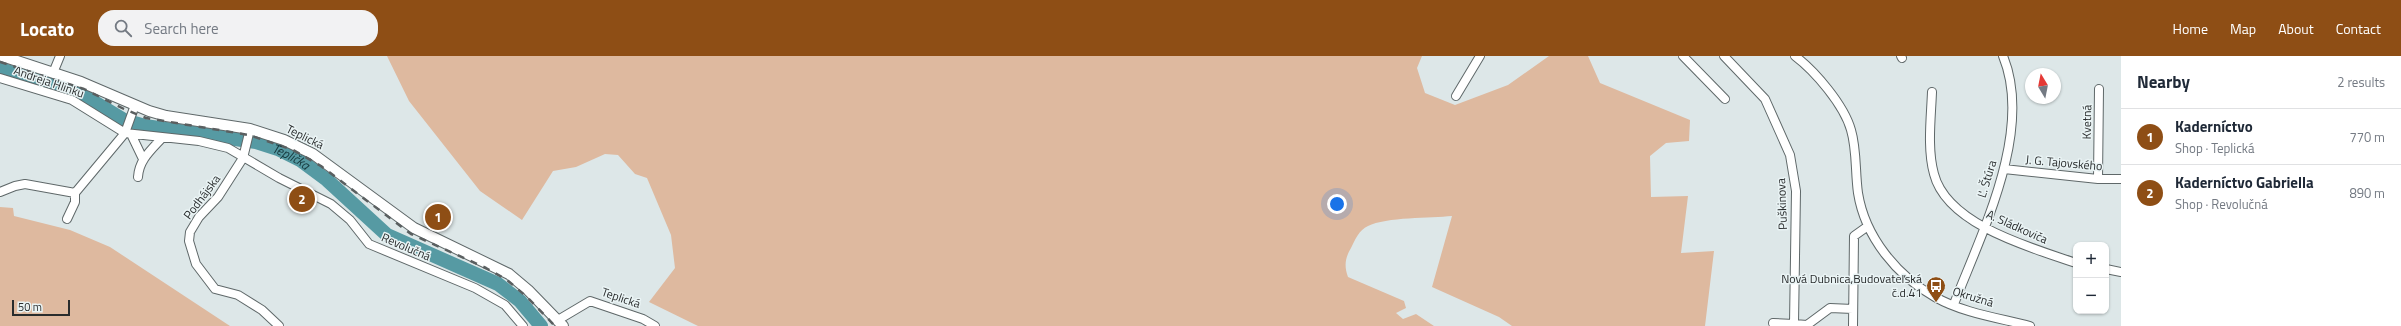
<!DOCTYPE html>
<meta charset="utf-8">
<style>
body{margin:0;font-family:"Titillium Web",sans-serif;background:#f2f2f3;color:#1f2937}
.controls{position:absolute;right:12px;bottom:12px;display:grid;overflow:hidden;border-radius:8px;box-shadow:0 1px 3px #0004}
.controls button{width:36px;height:36px;display:grid;place-items:center;padding:0;border:0;border-bottom:1px solid #e0e1e3;background:#fff;color:#1f2937;font:20px sans-serif}
.compass{position:absolute;left:2025px;top:12px;width:36px;height:36px;border-radius:50%;background:#fff;box-shadow:0 1px 3px #0004;rotate:350deg}
.scale{position:absolute;left:12px;bottom:10px;width:58px;box-sizing:border-box;padding-left:4px;border:2px solid #292c2d;border-top:0;font-size:11px;line-height:14px;white-space:nowrap;color:#292c2d;-webkit-text-stroke:3px #eaf4f5;paint-order:stroke}
.you{position:absolute;left:1337px;top:148px;width:14px;height:14px;margin:-10px;border:3px solid #fff;border-radius:50%;background:#1a73e8;box-shadow:0 0 0 6px #1a73e833}
.badge{display:grid;place-items:center;width:26px;height:26px;border-radius:50%;background:#8e4e15;color:#fff;font-size:13px;font-weight:700}
.pin{position:absolute;translate:-50% -50%;border:2px solid #fff;box-shadow:0 1px 4px #0006}
.list{margin:0;padding:0;list-style:none}
h2{display:flex;justify-content:space-between;align-items:center;height:52px;margin:0;padding:0 16px;font-size:17px}
h2 small{font-size:13px;font-weight:400;color:#747a83}
.list li{display:grid;grid-template-columns:26px 1fr auto;gap:12px;align-items:center;box-sizing:border-box;height:56px;padding:0 16px;border-top:1px solid #e0e1e3}
.list b{display:block;font-size:15px;white-space:nowrap}
.list p{margin:0;font-size:13px;white-space:nowrap;color:#747a83}
.list em{font-size:13px;font-style:normal;color:#747a83}
.icon{flex:none;width:22px;height:22px;fill:none;stroke:currentColor;stroke-width:2;stroke-linecap:round;stroke-linejoin:round}
.map{position:relative;flex:none;width:2121px;height:270px;overflow:hidden}
header{display:flex;align-items:center;gap:24px;box-sizing:border-box;height:56px;padding:0 20px;background:#8e4e15;color:#fff}
header strong{font-size:19px}
nav{display:flex;gap:22px;margin-inline-start:auto;font-size:14px}
.search{width:280px;height:36px;background:#f2f2f3;display:flex;align-items:center;gap:10px;box-sizing:border-box;padding:0 14px;border-radius:16px;color:#747a83;font-size:15px}
main{display:flex}
aside{flex:1;background:#fff}
.map>svg:first-child{display:block}
</style>
<header>
<strong>Locato</strong>
<div class="search"><svg class="icon" aria-label="search" viewBox="0 0 24 24"><circle cx="10" cy="10" r="6"/><path d="M15 15l6 6"/></svg>Search here</div>
<nav><a>Home</a><a>Map</a><a>About</a><a>Contact</a></nav>
</header>
<main>
<div class="map">
<svg width="2121" height="270" viewBox="0 0 2121 270">
<rect width="100%" height="100%" fill="#dde7e8"/>
<path fill="#deb99f" d="M387,0H1422L1417,12L1425,37L1455,49L1508,29L1549,0H1588L1600,27L1690,64L1689,85L1666,87L1650,100L1651,141L1688,140L1681,197L1714,195L1705,270H1512L1499,261L1432,231L1452,160C1431,162 1386,161 1368,170C1359,174 1355,184 1351,192C1345,202 1344,210 1348,221L1404,245L1406,252L1396,257L1403,263L1416,258L1434,270H698L649,246L675,212L671,179L647,122L635,118L618,99L605,98L576,111L553,115L522,164L480,135L409,45Z
M0,151L13,152L14,160L70,174L110,191L230,270H0Z"/>
<g fill="none" stroke-linecap="round" stroke-linejoin="round">
<path stroke="#569aa3" stroke-width="14" id="s1" d="M0,13L81,38L124,64L145,70L256,86L278,93L300,104L327,124L387,179L498,228L520,245L541,270"/>
<g stroke="#5f6869" stroke-width="10">
<path id="minor" d="M1683,0L1725,43
M1724,0L1765,43L1790,99L1796,135L1794,268L1807,269L1830,252L1853,253
M1795,0C1815,15 1844,49 1851,74C1857,94 1855,116 1858,137C1865,181 1897,220 1935,241C1963,257 1999,262 2030,270
M1901,0L1902,2
M53,17L60,0
M0,22L72,44L125,77L199,85L228,92L279,122L331,148L350,164L369,188L475,232L505,249L523,270
M1932,36C1931,62 1927,93 1934,118C1947,169 2032,192 2076,207
M1456,40L1480,0
M250,73L243,102L218,141L199,161L190,176L189,185L196,208L215,233L238,239L262,254L279,270
M131,78L143,103
M2004,113L2098,123H2121
M138,121C139,104 151,94 162,82
M2098,123L2099,33
M0,136L15,130L25,128L75,137
M67,163L75,146V137L125,77L135,49
M2106,213L2121,216
M1954,248C1981,178 2034,75 2003,0
M558,264L590,245L643,263L655,270
M1773,267L1794,268
M1853,270L1854,180L1868,170"/>
</g>
<g stroke="#5f6869" stroke-width="12">
<path id="major" d="M2,0L81,26L149,55L166,60L250,73L284,84L313,98L414,172L509,218L528,234L563,270"/>
</g>
<use href="#minor" stroke="#fff" stroke-width="8"/>
<use href="#major" stroke="#fff" stroke-width="10"/>
<path stroke="#5a5f60" stroke-width="2.5" stroke-dasharray="7 7" stroke-linecap="butt" d="M0,6L84,33L124,53L146,62L249,79L293,94L321,110L411,178L486,212L507,224L527,241L555,270"/>
</g>
<defs>
<g id="bus-pin" transform="scale(1)"><path d="M0 17L-7.5 6A9.5 9.5 0 1 1 7.5 6Z" fill="#8e4e15" stroke="#eaf4f5"/><path d="M-5-6H5V4H4V6H2V4H-2V6H-4V4H-5ZM-3.5-4V0h7V-4ZM-3.5 1.2v1.5H-2V1.2ZM2 1.2v1.5H3.5V1.2Z" fill="#fff"/></g>
</defs>
<g fill-rule="evenodd">
<use href="#bus-pin" x="1936" y="230"/>
</g>
<g text-anchor="middle" stroke-width="3" stroke-linejoin="round" paint-order="stroke">
<g font-size="12" fill="#292c2d" stroke="#eaf4f5">
<text transform="translate(49 26) rotate(19)" y="4">Andreja Hlinku</text>
<text transform="translate(2087 66) rotate(-89)" y="4">Kvetná</text>
<text transform="translate(305 81) rotate(26)" y="4">Teplická</text>
<text transform="translate(2064 107) rotate(5)" y="4">J. G. Tajovského</text>
<text transform="translate(1987 123) rotate(-73)" y="4">Ľ. Štúra</text>
<text transform="translate(202 141) rotate(-53)" y="4">Podhájska</text>
<text transform="translate(1782 148) rotate(-92)" y="4">Puškinova</text>
<text transform="translate(2017 171) rotate(24)" y="4">A. Sládkoviča</text>
<text transform="translate(406 191) rotate(23)" y="4">Revolučná</text>
<text transform="translate(1973 241) rotate(17)" y="4">Okružná</text>
<text transform="translate(621 242) rotate(19)" y="4">Teplická</text>
</g>
<g font-size="12" fill="#292c2d" stroke="#eaf4f5" text-anchor="end">
<text x="1922" y="227">Nová Dubnica,Budovateľská<tspan x="1922" dy="14">č.d.41</tspan></text>
</g>
<g font-size="13" font-style="italic" fill="#15373c" stroke="#eaf4f5">
<text dy="5" stroke="none"><textPath href="#s1" startOffset="307">Teplička</textPath></text>
</g>
</g>
</svg>
<div class="controls">
<button>+</button>
<button>−</button>
</div>
<svg class="compass" viewBox="-18 -18 36 36"><path d="M0-13l5 13h-10z" fill="#e53935"/><path d="M0 13l5-13h-10z" fill="#747a83"/></svg>
<div class="scale">50 m</div>
<div class="you"></div>
<div class="pin badge" style="left:438px;top:161px">1</div>
<div class="pin badge" style="left:302px;top:143px">2</div>
</div>
<aside>
<h2>Nearby<small>2 results</small></h2>
<ul class="list">
<li><span class="badge">1</span><div><b>Kaderníctvo</b><p>Shop · Teplická</p></div><em>770 m</em></li>
<li><span class="badge">2</span><div><b>Kaderníctvo Gabriella</b><p>Shop · Revolučná</p></div><em>890 m</em></li>
</ul>
</aside>
</main>
